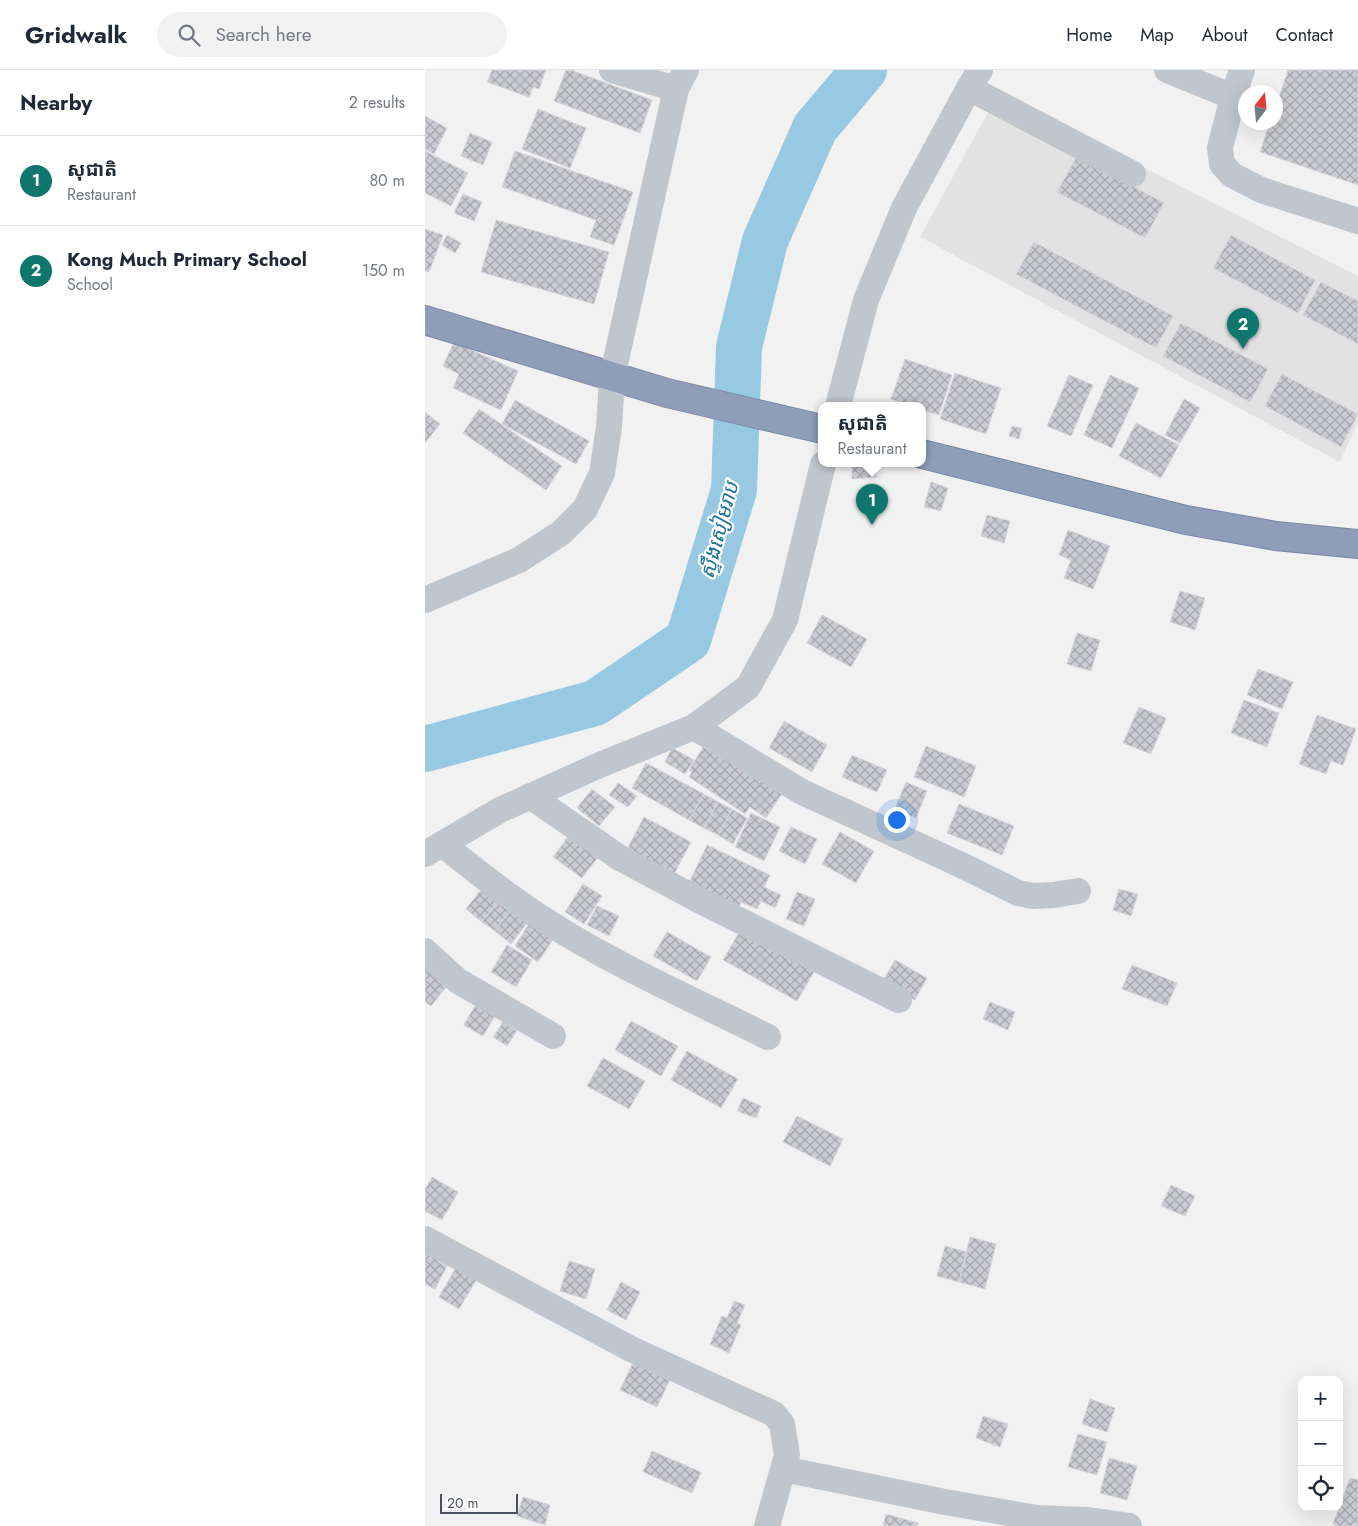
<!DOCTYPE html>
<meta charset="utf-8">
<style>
body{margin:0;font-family:Jost,"Noto Sans Khmer",sans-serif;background:#f2f2f3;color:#1f2937}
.controls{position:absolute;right:15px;bottom:15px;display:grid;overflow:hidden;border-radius:10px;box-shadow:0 5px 20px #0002}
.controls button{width:45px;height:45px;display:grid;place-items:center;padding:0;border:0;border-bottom:1px solid #e0e1e3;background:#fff;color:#1f2937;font:25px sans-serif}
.compass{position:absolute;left:813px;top:15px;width:45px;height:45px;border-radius:50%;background:#fff;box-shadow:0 5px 20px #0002;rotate:16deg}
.scale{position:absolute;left:15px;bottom:12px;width:78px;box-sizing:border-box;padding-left:5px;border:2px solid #4a515c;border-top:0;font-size:14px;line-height:18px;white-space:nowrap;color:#4a515c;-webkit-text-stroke:4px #fff;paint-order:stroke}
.you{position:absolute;left:471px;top:749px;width:18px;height:18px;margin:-12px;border:4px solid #fff;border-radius:50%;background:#1a73e8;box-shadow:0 0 0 8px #1a73e833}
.badge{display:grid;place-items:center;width:32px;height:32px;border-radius:50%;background:#0f766e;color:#fff;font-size:16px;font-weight:700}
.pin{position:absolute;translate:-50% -41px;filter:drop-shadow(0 1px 2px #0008)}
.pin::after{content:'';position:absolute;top:26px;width:18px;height:15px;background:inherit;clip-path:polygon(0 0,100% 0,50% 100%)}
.popup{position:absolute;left:393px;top:332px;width:108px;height:65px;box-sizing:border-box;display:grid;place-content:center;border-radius:10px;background:#fff;filter:drop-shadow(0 1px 4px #0005);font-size:16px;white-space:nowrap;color:#747a83}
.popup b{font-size:19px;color:#1f2937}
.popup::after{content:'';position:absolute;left:50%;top:100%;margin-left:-10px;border:10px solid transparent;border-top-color:#fff}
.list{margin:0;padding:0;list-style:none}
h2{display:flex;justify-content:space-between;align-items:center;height:65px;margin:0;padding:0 20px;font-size:21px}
h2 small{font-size:16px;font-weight:400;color:#747a83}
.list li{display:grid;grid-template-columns:32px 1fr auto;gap:15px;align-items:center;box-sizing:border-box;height:90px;padding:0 20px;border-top:1px solid #e0e1e3}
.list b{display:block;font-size:19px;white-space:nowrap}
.list p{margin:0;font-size:16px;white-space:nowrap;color:#747a83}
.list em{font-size:16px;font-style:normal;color:#747a83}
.icon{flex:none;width:28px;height:28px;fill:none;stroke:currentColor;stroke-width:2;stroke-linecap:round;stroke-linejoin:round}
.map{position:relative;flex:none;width:933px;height:1456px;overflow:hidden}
header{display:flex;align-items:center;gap:30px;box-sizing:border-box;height:70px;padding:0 25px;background:#fff;border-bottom:1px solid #e0e1e3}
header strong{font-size:24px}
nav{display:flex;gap:28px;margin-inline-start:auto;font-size:18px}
.search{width:350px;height:45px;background:#f2f2f3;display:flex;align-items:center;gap:12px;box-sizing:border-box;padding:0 18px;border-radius:28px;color:#747a83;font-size:19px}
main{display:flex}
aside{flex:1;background:#fff}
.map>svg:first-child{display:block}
</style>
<header>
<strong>Gridwalk</strong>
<div class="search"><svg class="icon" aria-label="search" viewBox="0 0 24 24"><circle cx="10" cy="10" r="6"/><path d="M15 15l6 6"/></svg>Search here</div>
<nav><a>Home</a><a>Map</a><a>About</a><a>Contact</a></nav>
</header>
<main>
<aside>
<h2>Nearby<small>2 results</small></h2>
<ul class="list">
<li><span class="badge">1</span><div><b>សុជាតិ</b><p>Restaurant</p></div><em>80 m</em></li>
<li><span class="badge">2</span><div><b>Kong Much Primary School</b><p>School</p></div><em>150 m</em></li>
</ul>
</aside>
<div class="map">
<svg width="933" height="1456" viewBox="0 0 933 1456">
<defs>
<pattern id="building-cross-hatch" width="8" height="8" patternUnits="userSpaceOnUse" patternTransform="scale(1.25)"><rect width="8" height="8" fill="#cbccd2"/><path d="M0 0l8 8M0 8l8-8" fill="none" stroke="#a7a8ae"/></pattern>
</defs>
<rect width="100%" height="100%" fill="#f2f1f1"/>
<path fill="#e3e2e2" d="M573,24L933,206V352L915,392L495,167Z"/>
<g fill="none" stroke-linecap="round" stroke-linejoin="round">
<path stroke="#97c9e2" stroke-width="46" d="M0,679L170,633L263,570L309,420L314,277L340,171L390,58L439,0"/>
</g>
<path fill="url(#building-cross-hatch)" stroke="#d5d6db" d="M67,0H121L114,19L108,17L104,27L62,12Z
M141,0H146L227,30L215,63L129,31Z
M863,0H933V115L835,82L845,52H851V37Z
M113,39L161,58L145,98L97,79Z
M0,46L22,58L9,84L0,79Z
M45,63L67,72L58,95L36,86Z
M0,81L43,103L26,136L0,123Z
M90,81L208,122L189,175L165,167L171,150L77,117Z
M652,86L739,133L720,168L632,122Z
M38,124L57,132L49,151L29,143Z
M71,150L184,182L169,234L56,202Z
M0,159L18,165L4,202L0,201Z
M22,165L36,173L30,183L17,175Z
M806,165L890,210L873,243L788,198Z
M609,172L748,246L731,278L591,204Z
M896,212L933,231V274L878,245Z
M756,253L843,299L825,332L738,286Z
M29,272L93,301L76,340L28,318L34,304L18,296Z
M480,289L527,305L514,345L497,340V336H487L466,329Z
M530,303L576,318L561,364L515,349Z
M857,304L933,344L916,377L840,336Z
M644,305L668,315L646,366L622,356Z
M685,305L714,318L687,378L659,365Z
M759,329L775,338L755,373L740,365Z
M90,330L164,371L151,394L77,354Z
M54,339L137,396L121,420L38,363Z
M0,342L15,354L0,373Z
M711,353L754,375L736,408L694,386Z
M587,356L597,358L594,369L584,366Z
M427,394H451V407L427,409Z
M506,412L523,418L516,441L499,437Z
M562,445L585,451L579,473L556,466Z
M643,460L685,476L668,519L639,508L646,490L634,485Z
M755,521L780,528L770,560L745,552Z
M397,545L442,569L426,597L382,573Z
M652,563L675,570L666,601L642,594Z
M833,599L868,612L857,639L822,625Z
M819,630L854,643L842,677L806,663Z
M714,637L741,648L726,684L698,673Z
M892,645L931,659L918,695L906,691L901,704L874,694Z
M359,651L402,675L387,702L344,678Z
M279,676L335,712L341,703L362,716L341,748L325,737L320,744L264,707L267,702L264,700Z
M501,676L551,696L539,727L489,707Z
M247,678L269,690L260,704L240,692Z
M427,685L462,700L452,722L417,707Z
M221,693L279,724L264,750L207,718Z
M481,712L502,721L491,748L470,739Z
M193,713L212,726L203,737L184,725Z
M167,719L190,737L174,756L152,738Z
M279,724L293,732L279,758L264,750Z
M293,732L307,739L293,765L279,758Z
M534,734L589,756L577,785L522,763Z
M307,739L322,748L308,774L293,765Z
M326,743L355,757L339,791L310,777Z
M219,747L266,772L246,810L199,785Z
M366,757L392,769L380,794L354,781Z
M148,760L177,782L157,808L128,787Z
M415,762L449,781L431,813L397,794Z
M282,775L345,805L339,817L356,825L350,838L336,831L332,839L316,832L314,837L264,813Z
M61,813L77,826L57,852L41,839Z
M158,814L177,826L159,854L140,842Z
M694,819L713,824L706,846L688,840Z
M372,822L390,829L379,856L361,849Z
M77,826L89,835L70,861L57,852Z
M89,835L106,848L86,874L70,861Z
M172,836L194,846L184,866L162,855Z
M109,846L133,862L113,892L90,876Z
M316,859L390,900L372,931L298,890Z
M242,862L286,887L272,911L228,886Z
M82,875L107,890L91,917L66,902Z
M470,890L502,908L490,930L457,912Z
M0,894L28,908L6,936L0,932Z
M707,895L752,913L742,936L697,919Z
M56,925L75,937L58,966L39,955Z
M565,932L590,942L583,960L558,949Z
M206,951L253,976L236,1006L190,980Z
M78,952L92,961L82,976L68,967Z
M262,981L313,1009L296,1038L246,1010Z
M178,988L220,1011L204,1039L162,1016Z
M318,1028L336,1036L331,1048L312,1041Z
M372,1046L418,1069L405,1096L358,1072Z
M7,1107L33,1122L17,1150L0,1141V1119Z
M746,1115L770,1126L760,1146L736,1136Z
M545,1167L571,1174L560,1219L534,1212Z
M0,1175L16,1184L12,1191L22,1196L10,1219L0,1214Z
M520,1176L542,1182L534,1212L512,1206Z
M144,1191L170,1199L161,1229L135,1221Z
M34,1192L55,1204L34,1239L14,1227Z
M196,1212L215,1222L201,1250L182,1240Z
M309,1231L320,1235L312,1253L316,1255L304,1283L285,1274L297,1246L302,1248Z
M212,1284L249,1301L232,1337L195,1320Z
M665,1329L690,1338L682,1362L657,1354Z
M558,1346L583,1354L575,1377L551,1368Z
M653,1364L682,1372L672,1405L643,1397Z
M227,1381L276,1402L267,1423L218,1402Z
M684,1388L712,1396L702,1430L675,1423Z
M925,1408L933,1410V1456H912L908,1454Z
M98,1427L125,1435L120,1455L92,1446Z
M461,1444L493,1453L492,1456H458Z"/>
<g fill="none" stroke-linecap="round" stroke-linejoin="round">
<g stroke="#7989a5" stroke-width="30">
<path id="highway" d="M0,250L242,323L397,359
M497,384L761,450L851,466L933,474"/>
</g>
<path stroke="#c0c6cd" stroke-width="26" d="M187,0L251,19
M742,0L808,27
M817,0L808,27L795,78L797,94L807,105L836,120L933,151
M544,18L708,104
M413,336L441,230L479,138L544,18L555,0
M0,530L94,490L136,463L160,439L177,403L184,357L187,308L251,19L261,0
M269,657L377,722L534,794L593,823L608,826L629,825L653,821
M105,726L195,788L270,828L474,930
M17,774C51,801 85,828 121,851C191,896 269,930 343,967
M0,784L75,740L177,694L269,657L323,617L360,550L398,394
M0,881L33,911L128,966
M0,1169L206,1279L349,1344L357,1354L362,1385L342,1456
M358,1399L520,1432L612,1448L661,1450L704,1456"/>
<use href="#highway" stroke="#8e9eb9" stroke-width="28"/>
</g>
<g text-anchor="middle" stroke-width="4.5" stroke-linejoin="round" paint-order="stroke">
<g font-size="20" font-style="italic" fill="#1d729c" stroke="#fff">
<text transform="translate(294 460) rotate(-75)" y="7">ស្ទឹងសៀមរាប</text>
</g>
</g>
</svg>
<div class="controls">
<button>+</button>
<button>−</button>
<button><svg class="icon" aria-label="locate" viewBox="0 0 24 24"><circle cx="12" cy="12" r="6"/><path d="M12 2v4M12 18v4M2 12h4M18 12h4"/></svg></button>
</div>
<svg class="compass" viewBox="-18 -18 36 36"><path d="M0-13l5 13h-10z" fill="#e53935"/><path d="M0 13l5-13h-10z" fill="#747a83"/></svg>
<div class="scale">20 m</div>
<div class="you"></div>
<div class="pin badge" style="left:447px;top:455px">1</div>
<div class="popup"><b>សុជាតិ</b>Restaurant</div>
<div class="pin badge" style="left:818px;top:279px">2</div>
</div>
</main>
